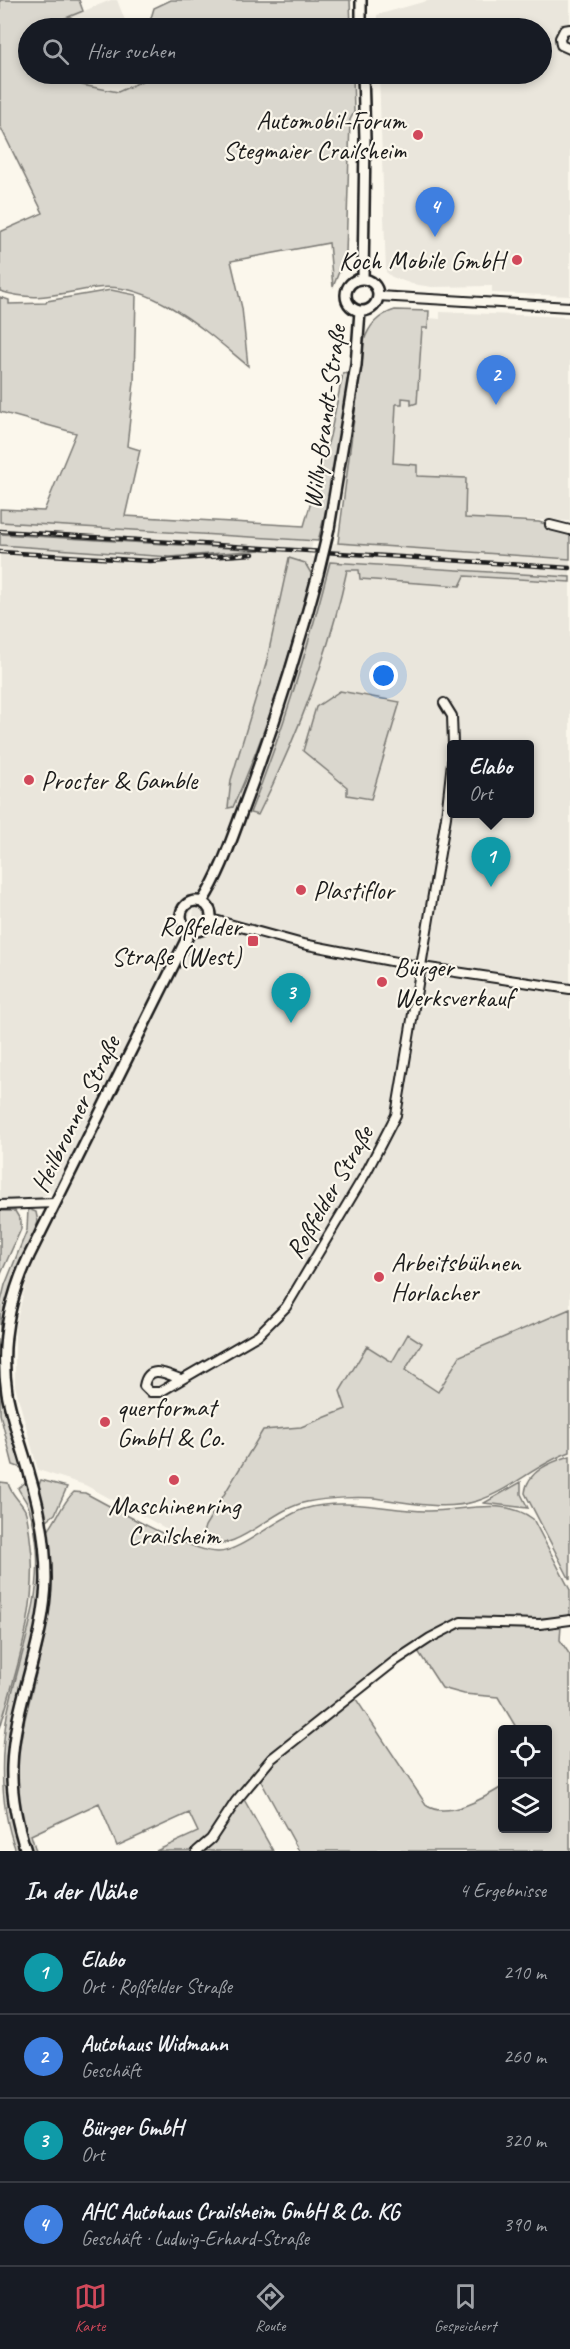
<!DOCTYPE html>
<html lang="de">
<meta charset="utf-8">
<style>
body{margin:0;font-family:Caveat,sans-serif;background:#242831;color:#f1f3f6}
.controls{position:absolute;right:18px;bottom:18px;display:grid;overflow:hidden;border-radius:6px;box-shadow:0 3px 9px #0003}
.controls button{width:54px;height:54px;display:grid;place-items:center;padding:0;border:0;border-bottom:2px solid #363941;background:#171b24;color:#f1f3f6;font:30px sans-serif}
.you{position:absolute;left:384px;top:676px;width:21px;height:21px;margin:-15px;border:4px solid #fff;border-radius:50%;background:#1a73e8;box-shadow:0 0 0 9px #1a73e833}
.badge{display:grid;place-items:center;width:39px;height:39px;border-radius:50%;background:#d1495b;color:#fff;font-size:20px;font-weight:700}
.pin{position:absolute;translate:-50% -50px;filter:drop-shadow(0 2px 3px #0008)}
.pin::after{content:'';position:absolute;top:32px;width:21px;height:18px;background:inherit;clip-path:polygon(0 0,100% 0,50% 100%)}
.popup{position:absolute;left:447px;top:740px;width:87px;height:78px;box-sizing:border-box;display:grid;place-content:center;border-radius:6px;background:#171b24;filter:drop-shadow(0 2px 4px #0005);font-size:20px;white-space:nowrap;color:#9ea1a6}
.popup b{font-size:22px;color:#f1f3f6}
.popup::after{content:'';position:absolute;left:50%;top:100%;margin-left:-12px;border:12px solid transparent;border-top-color:#171b24}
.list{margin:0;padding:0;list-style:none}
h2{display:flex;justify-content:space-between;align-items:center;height:78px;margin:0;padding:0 24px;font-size:26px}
h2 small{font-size:20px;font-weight:400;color:#9ea1a6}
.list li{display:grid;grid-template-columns:39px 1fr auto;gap:18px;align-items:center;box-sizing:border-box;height:84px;padding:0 24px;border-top:2px solid #363941}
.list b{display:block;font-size:22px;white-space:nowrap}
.list p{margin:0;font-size:20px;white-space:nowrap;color:#9ea1a6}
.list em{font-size:20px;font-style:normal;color:#9ea1a6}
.icon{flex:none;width:33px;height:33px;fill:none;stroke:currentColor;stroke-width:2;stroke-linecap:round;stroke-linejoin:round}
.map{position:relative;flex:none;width:570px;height:1851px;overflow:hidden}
.search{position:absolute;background:#171b24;box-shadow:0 3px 9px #0003;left:18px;right:18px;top:18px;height:66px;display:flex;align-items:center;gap:15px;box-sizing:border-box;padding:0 21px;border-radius:33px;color:#9ea1a6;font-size:22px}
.sheet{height:414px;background:#171b24}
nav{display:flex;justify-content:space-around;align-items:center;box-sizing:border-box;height:84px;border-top:2px solid #363941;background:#171b24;font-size:16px;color:#9ea1a6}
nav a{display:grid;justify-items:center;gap:3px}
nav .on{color:#d1495b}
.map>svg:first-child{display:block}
</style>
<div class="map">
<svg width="570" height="1851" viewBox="0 0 570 1851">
<rect width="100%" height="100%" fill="#fbf7ec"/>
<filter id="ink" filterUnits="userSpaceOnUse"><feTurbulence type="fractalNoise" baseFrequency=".0167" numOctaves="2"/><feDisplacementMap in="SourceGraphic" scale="12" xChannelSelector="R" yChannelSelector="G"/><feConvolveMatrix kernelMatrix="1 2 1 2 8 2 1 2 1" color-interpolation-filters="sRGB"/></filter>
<g filter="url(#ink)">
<path fill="#eae6dc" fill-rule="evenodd" d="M111,0H117L128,28H53L52,24Z
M430,0H570V296L492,293V286L432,287L412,284L392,277L386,272L379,74H542V28H377V15Z
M76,74H147L149,77L118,92L83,84Z
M440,312L570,317V521L465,518L466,478L416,476L393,463L396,403L402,398L411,399V405L422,328H428L429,318L440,319Z
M0,522L313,541L310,555L315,558L329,561L334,543H338L570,559V577L341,563L347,570H359L360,579L460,586L465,576L570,582V1308L460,1356L437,1392L405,1370L421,1344L346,1409L301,1427L263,1430L204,1526L197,1545L85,1485L38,1470L15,1386V1327L31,1264L190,945L194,907L56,1189L40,1198L0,1199V545L170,557L254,550L0,534ZM452,744H530V814H452Z"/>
<path fill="#dad7ce" stroke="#7b7a75" stroke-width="1.5" d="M0,0H79L83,11L51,24L52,28H28V74H76L82,85L118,92L149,78L147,74H353L354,112L350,120L346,254L333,287L329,243L231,261L242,308L248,366C208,333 152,280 96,288C59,293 37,303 0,291V232L43,213L0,126Z
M171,0H350L351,28H148L154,8Z
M111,290L136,295L134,382L127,446L140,450L125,516L304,526L330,436L343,373L350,374L329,498L318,541L0,522V509L44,511L76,433L0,412V297L9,300V304L46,303L47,301Z
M395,310L429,311L428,328H422L417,403L411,405V399L402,398V404H396L393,463L417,465V476L466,478L465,518L539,522L570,532V559L338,543L364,341C369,325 378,315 395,310Z
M0,534L261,550L170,557L0,545Z
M289,558L305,563L312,575C290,654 267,732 233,807L228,808L231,780L266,664Z
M330,562L570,577V582L465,576L460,586L360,579L359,570H347C329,655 297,737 258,815L250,813C283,731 308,648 330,562Z
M340,691L400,702L371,799L347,795V787L303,751L316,707Z
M28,1209L36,1212L38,1222L4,1308L0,1359V1305L5,1285L27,1230Z
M0,1211H15L21,1221V1229L0,1276Z
M570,1309V1452C536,1464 510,1491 477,1501C445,1511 413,1503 381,1499C362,1496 326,1498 307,1502C268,1510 241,1553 200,1543L205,1526L263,1430L301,1427L346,1409L340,1391L367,1346L392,1362L408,1334L422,1343L405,1370L438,1392L460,1356Z
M0,1368L8,1423L22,1462L21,1468L13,1465L0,1414Z
M570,1456V1580L525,1493C527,1471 551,1462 570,1456Z
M41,1480L67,1487L55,1514L47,1520L44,1519L38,1487Z
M0,1482L8,1483C11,1495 20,1500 25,1510C28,1518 29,1530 30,1538C40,1602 17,1667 0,1728Z
M521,1482V1494L528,1508L484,1503Z
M25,1483L30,1486C40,1534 46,1582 36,1631C28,1674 8,1717 7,1761C6,1792 14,1821 21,1851H16C0,1808 0,1760 7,1715C21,1646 53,1580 29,1508C27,1501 21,1495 18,1488Z
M74,1492L85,1493C114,1508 190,1552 218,1552C240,1552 278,1517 304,1509C344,1497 385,1510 426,1511C460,1512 503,1496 533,1519L570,1590V1617L497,1621L462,1619L397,1654L262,1762L208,1839L194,1851H156L198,1832L189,1813L117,1846L99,1803L31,1835L36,1851H31C0,1762 30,1717 45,1632C51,1599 51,1565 47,1532C58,1519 61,1504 74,1492Z
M469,1623L519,1627L561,1626L560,1640L570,1655V1851H299L257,1774L354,1696L427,1806C448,1819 484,1798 502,1787V1828H548V1730L517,1729L498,1697L464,1694L442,1688L416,1648L436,1635Z
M242,1796L273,1851H202L215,1840Z"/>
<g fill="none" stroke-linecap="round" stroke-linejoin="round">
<g stroke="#1c1c1c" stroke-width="12">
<path id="minor" d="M570,29L564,30L560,38L561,45L570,49
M378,296L570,307
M550,525L570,530
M444,703L452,716L453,744
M211,919L303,944L422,967L570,989
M0,1205L55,1203
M180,1379C165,1373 148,1364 144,1386L150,1392H160L258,1335L286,1307L367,1171L396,1115L446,817L452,762
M197,1851L211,1839L236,1801L271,1759L395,1661L430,1638L461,1622L540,1624L570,1620"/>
</g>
<g stroke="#1c1c1c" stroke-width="14">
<path id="major" d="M361,0V28
M346 295a16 16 0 1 1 32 0a16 16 0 1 1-32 0Z
M363,279L365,139L363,74
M329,528L356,365L360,311
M181 916a15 15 0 1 1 30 0a15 15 0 1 1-30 0Z
M202,902C221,873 232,838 244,806C273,729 297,653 318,574
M26,1851C17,1824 11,1795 12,1766C14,1702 45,1644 46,1579C46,1545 40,1509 30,1476C23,1449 12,1421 7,1393C0,1346 9,1299 29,1256L191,930"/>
</g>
<use href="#minor" stroke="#fbf7ec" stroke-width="8"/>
<use href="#major" stroke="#fbf7ec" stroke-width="9"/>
<g stroke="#1c1c1c" stroke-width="4.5">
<path id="rail" d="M0,531L570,568
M0,552L150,561L253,554"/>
</g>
<use href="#rail" stroke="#fbf7ec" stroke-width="2" stroke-dasharray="7" stroke-linecap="butt"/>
<g stroke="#1c1c1c" stroke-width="14" stroke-linecap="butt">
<path id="major-bridge" d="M318,574L329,528"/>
</g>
<use href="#major-bridge" stroke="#fbf7ec" stroke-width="9"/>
</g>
</g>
<g fill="#d1495b" stroke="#fbf7ec" stroke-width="2">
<circle cx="418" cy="135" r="6"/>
<circle cx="517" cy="260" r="6"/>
<circle cx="29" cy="780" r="6"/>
<circle cx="301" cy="890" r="6"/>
<rect x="247" y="935" width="12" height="12" rx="3"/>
<circle cx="382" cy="982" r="6"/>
<circle cx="379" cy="1277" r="6"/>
<circle cx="105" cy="1422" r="6"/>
<circle cx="174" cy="1480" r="6"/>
</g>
<g text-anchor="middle" stroke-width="4.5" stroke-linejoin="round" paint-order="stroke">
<g font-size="26" fill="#1c1c1c" stroke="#fbf7ec" text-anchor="start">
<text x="406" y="129" text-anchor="end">Automobil-Forum<tspan x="406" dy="30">Stegmaier Crailsheim</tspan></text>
<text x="505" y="269" text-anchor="end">Koch Mobile GmbH</text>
<text x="41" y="789">Procter &amp; Gamble</text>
<text x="313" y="899">Plastiflor</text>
<text x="241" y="935" text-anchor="end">Roßfelder<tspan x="241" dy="30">Straße (West)</tspan></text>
<text x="394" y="976">Bürger<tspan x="394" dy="30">Werksverkauf</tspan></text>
<text x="391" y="1271">Arbeitsbühnen<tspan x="391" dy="30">Horlacher</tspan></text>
<text x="117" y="1416">querformat<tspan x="117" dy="30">GmbH &amp; Co.</tspan></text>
<text x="174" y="1514" text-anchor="middle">Maschinenring<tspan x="174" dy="30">Crailsheim</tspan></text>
</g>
<g font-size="26" fill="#1c1c1c" stroke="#fbf7ec">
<text transform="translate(324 417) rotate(-82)" y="9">Willy-Brandt-Straße</text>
<text transform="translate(75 1114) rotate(-64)" y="9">Heilbronner Straße</text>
<text transform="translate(329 1192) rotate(-60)" y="9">Roßfelder Straße</text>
</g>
</g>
</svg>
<div class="controls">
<button><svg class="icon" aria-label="locate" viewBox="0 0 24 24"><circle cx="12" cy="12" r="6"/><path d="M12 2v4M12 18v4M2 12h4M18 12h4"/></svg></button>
<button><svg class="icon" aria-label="layers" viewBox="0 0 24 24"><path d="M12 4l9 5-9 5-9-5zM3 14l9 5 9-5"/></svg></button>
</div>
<div class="you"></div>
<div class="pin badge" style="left:491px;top:887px;background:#0f9aa8">1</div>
<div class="popup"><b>Elabo</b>Ort</div>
<div class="pin badge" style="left:496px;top:405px;background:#3f7fe0">2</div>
<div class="pin badge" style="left:291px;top:1023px;background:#0f9aa8">3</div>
<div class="pin badge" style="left:435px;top:237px;background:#3f7fe0">4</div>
<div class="search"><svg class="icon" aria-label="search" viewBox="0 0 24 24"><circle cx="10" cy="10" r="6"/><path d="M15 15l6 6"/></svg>Hier suchen</div>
</div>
<section class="sheet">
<h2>In der Nähe<small>4 Ergebnisse</small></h2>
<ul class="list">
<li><span class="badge" style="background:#0f9aa8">1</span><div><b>Elabo</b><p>Ort · Roßfelder Straße</p></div><em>210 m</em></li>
<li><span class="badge" style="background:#3f7fe0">2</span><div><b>Autohaus Widmann</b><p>Geschäft</p></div><em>260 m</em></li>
<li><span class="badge" style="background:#0f9aa8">3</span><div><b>Bürger GmbH</b><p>Ort</p></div><em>320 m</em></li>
<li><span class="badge" style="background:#3f7fe0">4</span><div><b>AHC Autohaus Crailsheim GmbH &amp; Co. KG</b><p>Geschäft · Ludwig-Erhard-Straße</p></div><em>390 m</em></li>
</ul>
</section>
<nav>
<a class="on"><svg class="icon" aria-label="map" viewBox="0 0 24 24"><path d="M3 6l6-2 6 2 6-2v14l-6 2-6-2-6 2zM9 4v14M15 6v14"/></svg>Karte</a>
<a><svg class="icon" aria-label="directions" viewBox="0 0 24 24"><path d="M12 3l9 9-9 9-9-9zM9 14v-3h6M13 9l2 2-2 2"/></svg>Route</a>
<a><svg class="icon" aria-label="saved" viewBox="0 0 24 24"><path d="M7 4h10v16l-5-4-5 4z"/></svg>Gespeichert</a>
</nav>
